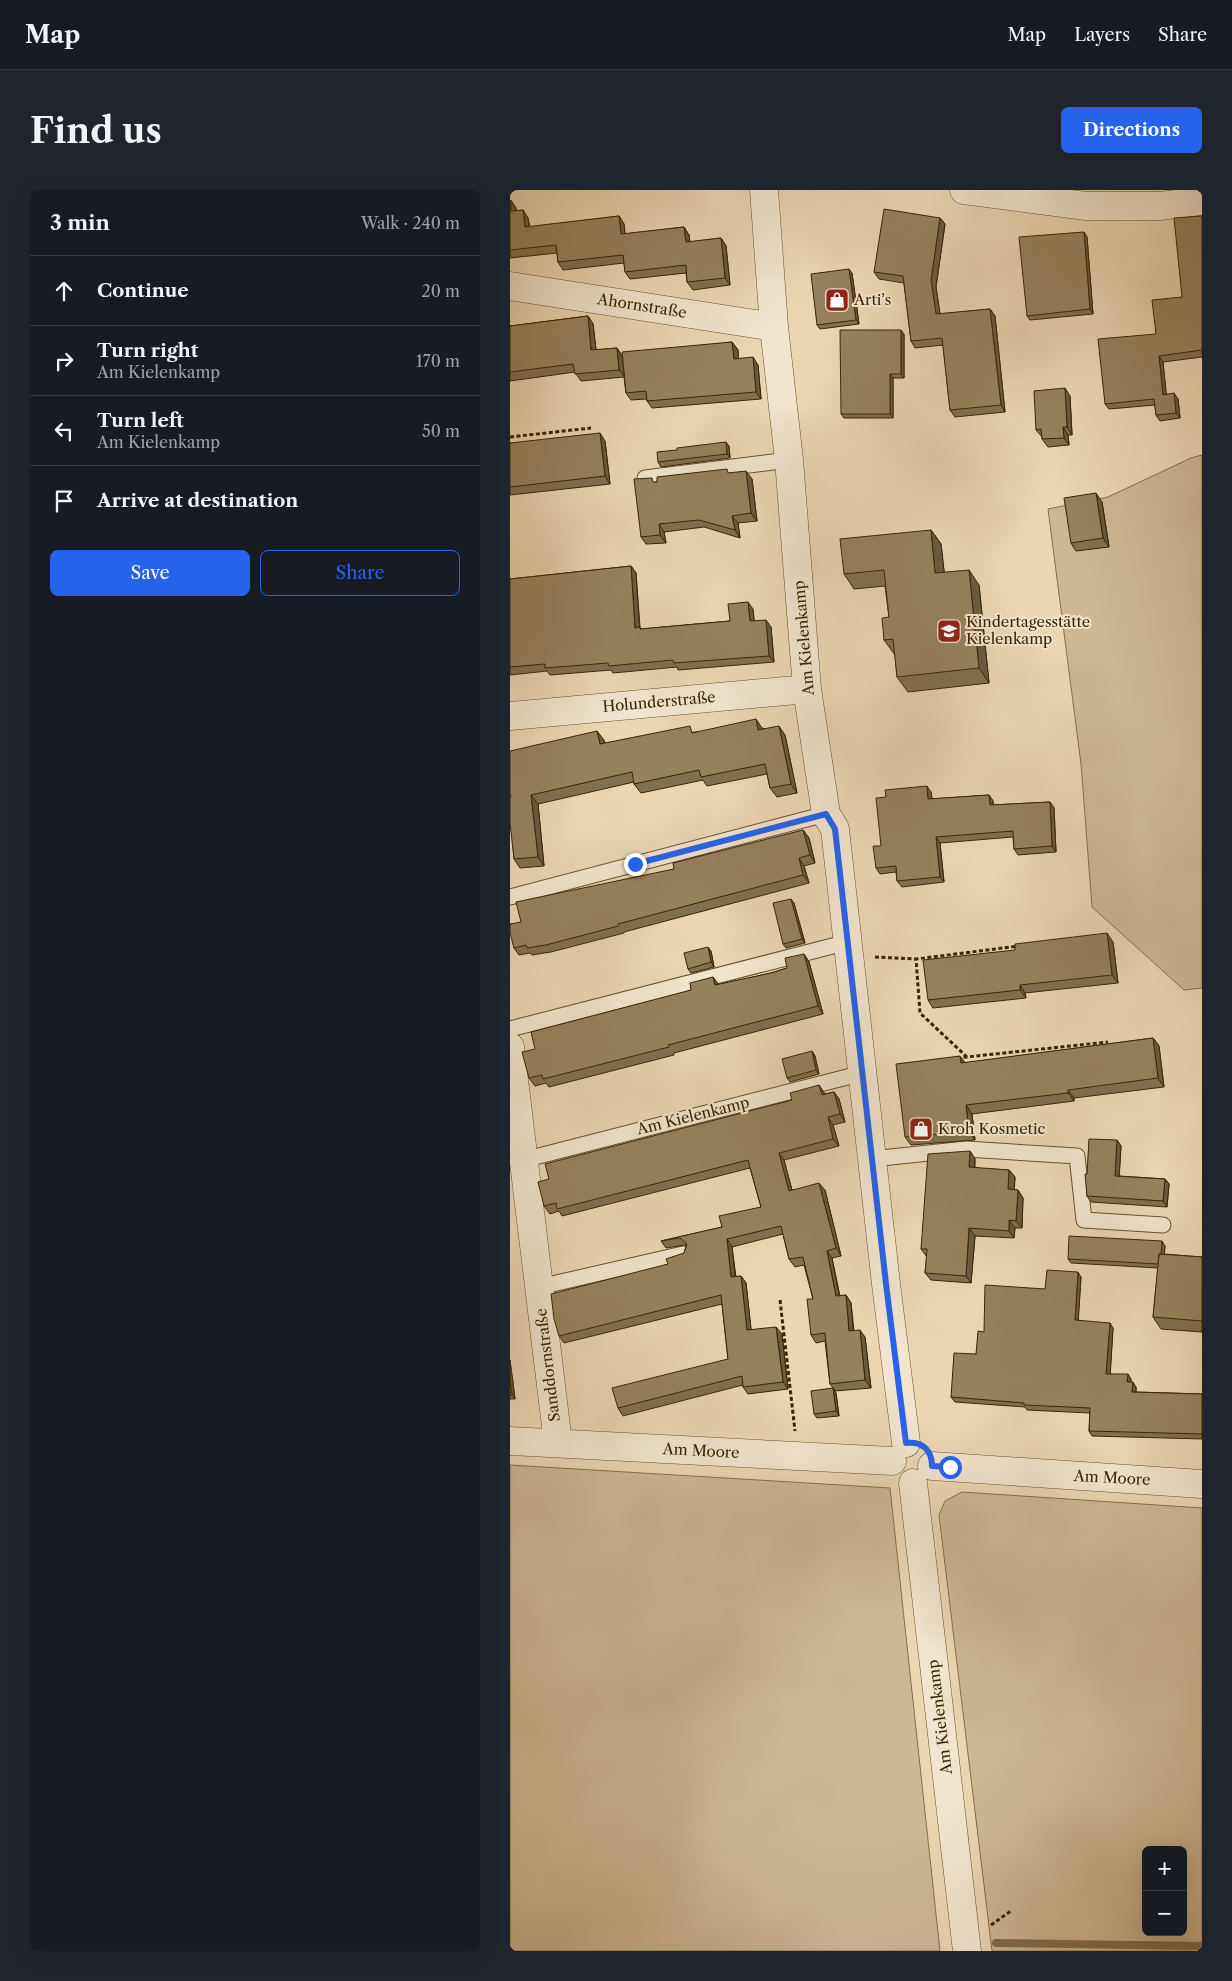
<!DOCTYPE html>
<meta charset="utf-8">
<style>
body{margin:0;font-family:"Libre Caslon Text",serif;background:#20242c;color:#f1f3f6}
.controls{position:absolute;right:15px;bottom:15px;display:grid;overflow:hidden;border-radius:8px;box-shadow:0 5px 20px #0002}
.controls button{width:45px;height:45px;display:grid;place-items:center;padding:0;border:0;border-bottom:1px solid #363941;background:#171b24;color:#f1f3f6;font:25px sans-serif}
.stop{position:absolute;width:15px;height:15px;margin:-11px;border:4px solid #2563eb;border-radius:50%;background:#fff}
.stop.end{background:#2563eb;border-color:#fff;box-shadow:0 1px 5px #0008}
.list{margin:0;padding:0;list-style:none}
h2{display:flex;justify-content:space-between;align-items:center;height:65px;margin:0;padding:0 20px;font-size:21px}
h2 small{font-size:16px;font-weight:400;color:#9ea1a6}
.list li{display:grid;grid-template-columns:32px 1fr auto;gap:15px;align-items:center;box-sizing:border-box;height:70px;padding:0 20px;border-top:1px solid #363941}
.list b{display:block;font-size:19px;white-space:nowrap}
.list p{margin:0;font-size:16px;white-space:nowrap;color:#9ea1a6}
.list em{font-size:16px;font-style:normal;color:#9ea1a6}
.actions{display:flex;gap:10px;padding:15px 20px}
.actions a{flex:1;padding:11px 0;border:1px solid #2563eb;border-radius:8px;text-align:center;font-size:18px;color:#2563eb}
.actions .main{background:#2563eb;color:#fff}
.icon{flex:none;width:28px;height:28px;fill:none;stroke:currentColor;stroke-width:2;stroke-linecap:round;stroke-linejoin:round}
.map{position:relative;flex:none;width:692px;height:1761px;overflow:hidden;border-radius:8px}
header{display:flex;align-items:center;gap:30px;box-sizing:border-box;height:70px;padding:0 25px;background:#171b24;border-bottom:1px solid #363941}
header strong{font-size:24px}
nav{display:flex;gap:28px;margin-inline-start:auto;font-size:18px}
.intro{display:flex;align-items:center;justify-content:space-between;box-sizing:border-box;height:120px;padding:0 30px}
h1{margin:0;font-size:35px}
.button{padding:12px 22px;border-radius:8px;background:#2563eb;color:#fff;font-size:18px;font-weight:700}
main{display:flex;gap:30px;padding:0 30px}
aside{flex:1;background:#171b24;border-radius:8px;box-shadow:0 5px 20px #0002}
.map>svg:first-child{display:block}
</style>
<header>
<strong>Map</strong>
<nav><a>Map</a><a>Layers</a><a>Share</a></nav>
</header>
<div class="intro"><h1>Find us</h1><a class="button">Directions</a></div>
<main>
<aside>
<h2>3 min<small>Walk · 240 m</small></h2>
<ul class="list">
<li><svg class="icon" aria-label="ahead" viewBox="0 0 24 24"><path d="M12 20V5M6 11l6-6 6 6"/></svg><div><b>Continue</b></div><em>20 m</em></li>
<li><svg class="icon" aria-label="right" viewBox="0 0 24 24"><path d="M7 20v-9h11M14 6l5 5-5 5"/></svg><div><b>Turn right</b><p>Am Kielenkamp</p></div><em>170 m</em></li>
<li><svg class="icon" aria-label="left" viewBox="0 0 24 24"><path d="M17 20v-9H6M10 6l-5 5 5 5"/></svg><div><b>Turn left</b><p>Am Kielenkamp</p></div><em>50 m</em></li>
<li><svg class="icon" aria-label="arrive" viewBox="0 0 24 24"><path d="M6 21V4h12l-3 4 3 4H6"/></svg><div><b>Arrive at destination</b></div></li>
</ul>
<div class="actions"><a class="main">Save</a><a>Share</a></div>
</aside>
<div class="map">
<svg width="692" height="1761" viewBox="0 0 692 1761">
<rect width="100%" height="100%" fill="#ebd5b3"/>
<filter id="stains"><feTurbulence type="fractalNoise" baseFrequency=".004" numOctaves="4"/><feColorMatrix values="0 0 0 0 .2 0 0 0 0 .09 0 0 0 0 .02 0 0 0 .5 -.17"/></filter>
<radialGradient id="worn" r=".72"><stop offset=".6" stop-color="#630" stop-opacity="0"/><stop offset="1" stop-color="#630" stop-opacity=".3"/></radialGradient>
<path fill="#cdb795" stroke="#846e4c" fill-rule="evenodd" d="M692,265V798L674,800L582,717L571,574L538,319L598,307L681,268Z
M0,1275L380,1298L430,1761H0Z
M452,1302L692,1318V1761H482L429,1325L435,1311ZM636,1660H673V1742H636Z"/>
<g fill="none" stroke-linecap="round" stroke-linejoin="round">
<path stroke="#806b48" stroke-width="8" d="M486,1753L692,1756"/>
<g stroke="#66512e" stroke-width="17">
<path id="lane" d="M135,288L279,270
M0,707L316,624
M0,839L338,752
M362,969L456,959L567,966L574,1030L653,1035
M13,970L353,883
M29,1097L173,1064"/>
</g>
<g stroke="#66512e" stroke-width="29">
<path id="street" d="M254,0L264,137L279,270L297,499L316,624L325,639L376,1094L396,1253
M454,0L576,16H649L692,11
M0,96L264,137
M0,526L297,499
M0,857L48,1253
M0,1251L382,1271
M422,1276L692,1294
M403,1293L457,1761"/>
</g>
<path stroke="#3a2502" stroke-width="3" stroke-dasharray="4 2.5" stroke-linecap="butt" d="M0,247L81,238
M365,767L406,769
M457,867L410,823L406,769L509,756
M447,868L598,852
M270,1110L285,1241
M481,1735L501,1721"/>
<use href="#lane" stroke="#f2e4ce" stroke-width="15"/>
<use href="#street" stroke="#f2e4ce" stroke-width="28"/>
</g>
<path fill="#816f51" stroke="#3a2502" d="M0,10L6,18V21L13,20L18,28L20,37L109,26L114,34L115,44L174,37L179,45L180,52L211,48L216,56L220,95L183,100L177,92L176,83L120,89L115,82L114,73L53,80L48,72L47,63L0,68Z
M692,26V167L653,172L656,204L668,209L670,228L650,231L646,225L645,215L599,219L595,214L646,144L672,107Z
M430,28L435,34L426,97L430,124L480,119L485,126L495,222L445,227L440,220L433,155L405,158L401,151L394,93L369,89L364,82Z
M574,42L577,47L583,124L520,130L517,126Z
M342,83L349,134L310,139L307,135Z
M78,126L83,134L86,160L107,158L112,166L222,152L228,160V169L248,175L251,209L142,218L137,211L136,209L121,210L116,203L114,187L71,191L65,182L0,191V136Z
M394,144V188H383V228H334L331,224Z
M560,206L562,245H558L559,255L538,257L532,249V247L526,240Z
M95,251L100,294L0,305V253Z
M219,256L220,268L151,277L148,272Z
M221,283L242,289L247,331L228,333L230,348L194,337L154,342L156,353L136,354L131,347L145,292Z
M592,312L599,357L566,361L561,353Z
M421,340L431,354L434,382L469,395L479,493L398,502L387,487L385,465L374,450L379,427L375,396L344,399L334,384Z
M121,376L126,383L130,437L131,439L220,431L243,419L244,431L261,437L264,472L168,480L167,477L103,483L101,480L40,485L37,481L0,485V389Z
M252,538L275,545L287,603L267,607L260,598L257,584L197,596L193,590L131,603L124,594V592L28,614L34,676L10,678L4,669L0,607L94,550V553L185,542Z
M421,602L422,609L479,605L483,611V615L540,612L544,618L546,662L508,665L504,659L503,647L430,653L434,692L392,697L387,691L386,682L370,684L366,678L371,656Z
M293,640L299,648L305,673L294,676L299,693L114,742V743L41,762L22,765L20,763L9,765L4,758L11,732L164,679Z
M284,713L295,753L276,758L273,754Z
M603,752L608,793L515,803L516,808L423,818L418,810Z
M201,761L204,777L181,783L178,779Z
M294,764L299,772L313,824L164,863V865L39,897L36,893L25,896L19,888L25,859L181,800L203,787L208,795L261,783L277,778Z
M643,848L649,856L654,897L564,908V911L462,924L465,950L401,955L395,947L455,873Z
M302,861L305,866L309,884L280,892L277,888Z
M309,895L315,904L324,902L329,909L335,932L323,935L329,956L274,970L282,1000H315L331,1066L322,1068L330,1106L336,1105L341,1113L344,1141L355,1147L361,1198L325,1201L320,1194L315,1151L306,1153L301,1145L303,1109L294,1075L285,1077L279,1069L273,1044L222,1057L226,1087L231,1086L236,1093L241,1140L272,1144L278,1199L238,1204L233,1197V1195L113,1226L108,1218L218,1169L212,1114L54,1153L49,1146L174,1063L176,1056L175,1055L156,1058L151,1051L212,1037L251,1017L240,978L52,1026L49,1021L40,1024L34,1016L39,989L282,910Z
M607,950L611,956L609,986L655,989L659,994L657,1017L581,1012L577,1006V984Z
M460,961L465,969V978L499,980L505,987L504,1000H508L513,1008L512,1038H505L504,1048L465,1046L461,1093L421,1090L415,1083L417,1067L411,1059Z
M655,1056L654,1064L692,1067V1142L651,1139L643,1127L648,1078L561,1073L558,1069Z
M571,1087L568,1130L603,1138L600,1184L621,1189V1192L626,1197V1202L692,1204V1249L582,1246L579,1241L580,1223L517,1220L515,1217L445,1212L441,1207L466,1164L474,1142L535,1099Z
M0,1170L5,1209H0Z
M323,1198L326,1203L329,1226L307,1228L304,1224Z"/>
<path fill="#695a42" stroke="#3a2502" d="M1,10L6,18V28L1,21Z
M13,20L18,28L21,45L15,37Z
M109,26L114,34L116,52L111,44Z
M430,28L435,34L426,97L431,131L426,124L421,90Z
M174,37L179,45L181,60L176,52Z
M574,42L577,47L583,124L580,119Z
M211,48L216,56L220,95L215,88Z
M339,79L342,83L349,134L346,130Z
M480,119L485,126L495,222L491,215Z
M78,126L83,134L87,168L81,160Z
M391,140L394,144V188L391,184Z
M222,152L228,160L229,176L224,169Z
M107,158L112,166L115,187L109,180Z
M649,166L653,172L657,210L653,205Z
M243,167L248,175L251,209L246,202Z
M380,184L383,188V228L380,224Z
M555,198L560,206L562,245L557,237Z
M664,203L668,209L670,228L666,223Z
M553,237L558,245L559,255L554,248Z
M90,243L95,251L100,294L95,286Z
M216,252L219,256L220,268L217,264Z
M236,281L242,289L247,331L241,323Z
M586,303L592,312L599,357L593,348Z
M222,326L228,333L230,348L225,340Z
M149,334L154,342L156,353L150,345Z
M421,340L431,354L436,398L425,383Z
M121,376L126,383L130,445L125,438Z
M459,380L469,395L479,493L469,478Z
M238,412L243,419L245,438L240,431Z
M256,430L261,437L264,472L259,466Z
M246,529L252,538L255,549L248,540Z
M269,536L275,545L287,603L281,594Z
M87,541L94,550L97,563L90,554Z
M417,596L421,602L423,615L418,609Z
M21,605L28,614L34,676L28,667Z
M479,605L483,611L484,621L480,615Z
M540,612L544,618L546,662L542,656Z
M293,640L299,648L305,673L300,665Z
M426,647L430,653L434,692L430,687Z
M289,668L294,676L299,693L293,685Z
M281,709L284,713L295,753L292,749Z
M597,743L603,752L608,793L602,785Z
M198,757L201,761L204,777L201,772Z
M294,764L299,772L313,824L308,816Z
M203,787L209,795H205Z
M510,795L515,803L516,808L510,800Z
M643,848L649,856L654,897L648,888Z
M302,861L305,866L309,884L306,880Z
M450,866L456,874L451,873Z
M309,895L314,903L317,912L312,905Z
M558,900L564,908V911L558,903Z
M324,902L329,909L335,932L330,924Z
M456,915L462,924L465,950L459,942Z
M318,927L323,935L329,956L323,949Z
M607,950L611,956L609,991L605,986Z
M460,961L465,969L464,985L459,977Z
M269,963L274,970L284,1008L279,1001Z
M499,980L505,987L504,1007L498,999Z
M655,989L659,994L657,1017L653,1011Z
M309,993L315,1000L331,1066L326,1058Z
M508,1000L513,1008L512,1038L506,1031Z
M499,1030L505,1038L504,1048L499,1041Z
M459,1038L465,1046L461,1093L456,1086Z
M217,1049L222,1057L226,1095L221,1087Z
M652,1051L655,1056L653,1078L650,1074Z
M317,1061L322,1068L331,1114L326,1106Z
M568,1082L571,1087L568,1135L565,1130Z
M231,1086L236,1093L242,1148L237,1140Z
M336,1105L341,1113L344,1149L339,1141Z
M600,1133L603,1138L600,1189L596,1184Z
M266,1137L272,1144L278,1199L273,1192Z
M350,1140L355,1147L361,1198L355,1190Z
M0,1170L5,1209L2,1205L0,1190Z
M618,1184L621,1189V1196L617,1192Z
M623,1192L626,1197V1207L622,1202Z
M323,1198L326,1203L329,1226L326,1221Z"/>
<path fill="#96815e" stroke="#3a2502" d="M0,10L1,21L13,20L15,37L109,26L111,44L174,37L176,52L211,48L215,88L177,92L176,75L115,82L113,65L48,72L46,55L0,60Z
M374,19L430,28L421,90L426,124L480,119L491,215L440,220L432,148L401,151L393,86L364,82Z
M692,26V160L649,166L653,205L664,203L666,223L646,225L644,209L595,214L588,149L646,144L642,110L672,107L664,28Z
M574,42L580,119L517,126L509,47Z
M339,79L346,130L307,135L301,84Z
M78,126L81,160L107,158L109,180L65,184L63,174L0,182V136Z
M330,140H391V184H380V224H331Z
M222,152L224,169L243,167L246,202L137,211L136,201L116,203L112,162Z
M555,198L557,237H553L554,248L532,249L531,239L526,240L524,201Z
M90,243L95,286L0,297V253Z
M216,252L217,264L148,272L147,262L167,260V258Z
M217,279L218,283L236,281L241,323L222,326L225,340L189,330L149,334L150,345L131,347L124,289L142,288L143,292H147V287Z
M586,303L593,348L561,353L554,308Z
M421,340L425,383L459,380L469,478L387,487L383,449L374,450L372,428L379,427L374,380L334,384L330,349Z
M121,376L125,438L130,437V439L220,431L218,414L238,412L240,431L256,430L259,466L164,473L163,470L99,476L98,473L35,478V474L0,477V389Z
M246,529L248,540L269,536L281,594L260,598L255,574L191,587L189,580L124,594L122,582L21,605L28,667L4,669L0,633V607H1L0,604V561L87,541L90,554L180,536L182,543Z
M417,596L418,609L479,605L480,615L540,612L542,656L504,659L503,641L426,647L430,687L387,691L386,676L366,678L363,656H371L366,608L376,607L375,600Z
M293,640L300,665L289,668L293,685L108,734V736L36,755L17,758L16,755L4,758L0,743V734L11,732L6,712L164,679L163,673Z
M281,709L292,749L273,754L263,713Z
M597,743L602,785L510,795V800L418,810L413,770L505,760V754Z
M198,757L201,772L178,779L174,763Z
M294,764L308,816L158,855L159,857L33,889L32,885L19,888L12,862L25,859L21,842L181,800L180,793L203,787L205,795L261,783L277,778L275,768Z
M643,848L648,888L558,900V903L456,915L459,942L395,947L386,874L450,866L451,873Z
M302,861L306,880L277,888L272,869Z
M309,895L312,905L324,902L330,924L318,927L323,949L269,963L279,1001L309,993L326,1058L317,1061L326,1106L336,1105L339,1141L350,1140L355,1190L320,1194L315,1143L301,1145L297,1109H303L293,1067L279,1069L271,1036L217,1049L221,1087L231,1086L237,1140L266,1137L273,1192L233,1197L232,1186L108,1218L102,1198L218,1169L211,1105L49,1146L44,1129L41,1104L158,1074L156,1069L174,1063L177,1054L170,1048L151,1051L212,1037L209,1026L251,1017L238,970L47,1019L46,1013L34,1016L28,992L39,989L35,974L282,910L280,903Z
M579,949L607,950L605,986L655,989L653,1011L577,1006L575,984H577Z
M460,961L459,977L499,980L498,999L508,1000L506,1031L499,1030V1041L459,1038L456,1086L415,1083L417,1059H411L418,964Z
M559,1046L652,1051L651,1064H649L648,1074L558,1069Z
M649,1064L692,1067V1131L643,1127Z
M537,1080L568,1082L565,1130L600,1133L596,1184H618L617,1192H623L622,1202L692,1204V1244L579,1241L580,1218L514,1215V1213L441,1207L444,1163L466,1164L468,1141L474,1142L475,1095L535,1099Z
M0,1190L2,1205H0Z
M323,1198L326,1221L304,1224L301,1201Z"/>
<g fill="none" stroke-linecap="round" stroke-linejoin="round">
<path stroke="#2563eb" stroke-width="6" d="M125,674L316,624L325,639L376,1094L396,1253C412,1251 422,1260 422,1276L440,1277"/>
</g>
<defs>
<g id="shop-square" transform="scale(1.25)"><rect x="-9" y="-9" width="18" height="18" rx="4" fill="#8f2418" stroke="#f2e4ce"/><path d="M-5-2.5h2.3a2.7 3.5 0 0 1 5.4 0H5L5.5 6h-11ZM-1.5-2.5h3a1.5 2.3 0 0 0-3 0Z" fill="#fff"/></g>
<g id="school-square" transform="scale(1.25)"><rect x="-9" y="-9" width="18" height="18" rx="4" fill="#8f2418" stroke="#f2e4ce"/><path d="M0-5L7-2L0 1L-7-2ZM-4 1L0 2.5L4 1V4Q0 6-4 4Z" fill="#fff"/></g>
</defs>
<g fill-rule="evenodd">
<use href="#shop-square" x="327" y="110"/>
<use href="#school-square" x="439" y="441"/>
<use href="#shop-square" x="411" y="939"/>
</g>
<g text-anchor="middle" stroke-width="4" stroke-linejoin="round" paint-order="stroke">
<g font-size="15" fill="#3a2502" stroke="#f2e4ce" text-anchor="start">
<text x="344" y="115">Arti’s</text>
<text x="456" y="437">Kindertagesstätte<tspan x="456" dy="17">Kielenkamp</tspan></text>
<text x="428" y="944">Kroh Kosmetic</text>
</g>
<g font-size="15" fill="#3a2502" stroke="#f2e4ce">
<text transform="translate(132 116) rotate(9)" y="5">Ahornstraße</text>
<text transform="translate(294 448) rotate(-95)" y="5">Am Kielenkamp</text>
<text transform="translate(149 512) rotate(-5)" y="5">Holunderstraße</text>
<text transform="translate(183 926) rotate(-14)" y="5">Am Kielenkamp</text>
<text transform="translate(38 1175) rotate(-97)" y="5">Sanddornstraße</text>
<text transform="translate(191 1261) rotate(3)" y="5">Am Moore</text>
<text transform="translate(602 1288) rotate(3)" y="5">Am Moore</text>
<text transform="translate(430 1527) rotate(-97)" y="5">Am Kielenkamp</text>
</g>
</g>
<rect width="100%" height="100%" filter="url(#stains)"/>
<rect width="100%" height="100%" fill="url(#worn)"/>
</svg>
<div class="controls">
<button>+</button>
<button>−</button>
</div>
<div class="stop" style="left:440px;top:1277px"></div>
<div class="stop end" style="left:125px;top:674px"></div>
</div>
</main>
